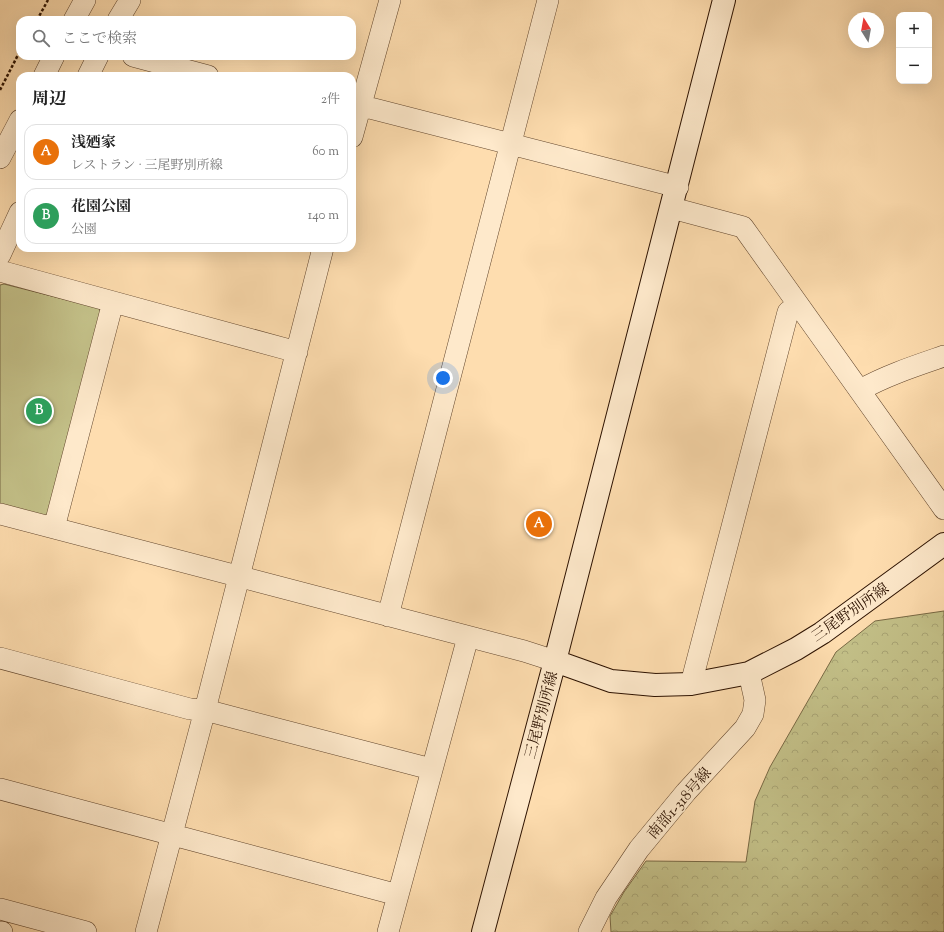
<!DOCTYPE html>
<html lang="ja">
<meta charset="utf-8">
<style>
body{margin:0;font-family:"Sorts Mill Goudy","Noto Serif JP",serif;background:#f6f6f6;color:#222}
.controls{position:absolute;right:12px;top:12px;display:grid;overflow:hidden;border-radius:8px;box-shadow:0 4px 16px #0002}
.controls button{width:36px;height:36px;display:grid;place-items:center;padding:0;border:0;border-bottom:1px solid #e0e0e0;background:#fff;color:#222;font:20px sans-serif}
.compass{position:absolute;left:848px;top:12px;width:36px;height:36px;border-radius:50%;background:#fff;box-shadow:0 4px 16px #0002;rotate:349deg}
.you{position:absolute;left:443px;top:378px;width:14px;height:14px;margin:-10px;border:3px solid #fff;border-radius:50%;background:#1a73e8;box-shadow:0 0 0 6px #1a73e833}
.badge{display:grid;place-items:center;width:26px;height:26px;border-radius:50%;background:#0f766e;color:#fff;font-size:13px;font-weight:700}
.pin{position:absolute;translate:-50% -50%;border:2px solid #fff;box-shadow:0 1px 4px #0006}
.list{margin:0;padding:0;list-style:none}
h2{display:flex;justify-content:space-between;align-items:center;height:52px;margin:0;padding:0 16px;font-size:17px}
h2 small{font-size:13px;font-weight:400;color:#767676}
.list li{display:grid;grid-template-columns:26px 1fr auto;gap:12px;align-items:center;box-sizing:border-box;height:56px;margin:0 8px 8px;padding:0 8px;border:1px solid #e0e0e0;border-radius:12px}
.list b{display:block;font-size:15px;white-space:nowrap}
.list p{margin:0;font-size:13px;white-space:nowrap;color:#767676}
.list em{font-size:13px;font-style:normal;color:#767676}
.icon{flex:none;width:22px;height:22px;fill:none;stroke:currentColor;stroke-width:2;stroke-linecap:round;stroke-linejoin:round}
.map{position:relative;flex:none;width:944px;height:932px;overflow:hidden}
.search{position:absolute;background:#fff;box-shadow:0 4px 16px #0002;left:16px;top:16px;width:340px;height:44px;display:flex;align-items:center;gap:10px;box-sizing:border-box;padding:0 14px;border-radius:12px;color:#767676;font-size:15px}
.panel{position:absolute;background:#fff;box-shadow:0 4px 16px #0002;left:16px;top:72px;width:340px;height:180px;border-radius:12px}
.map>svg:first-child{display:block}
</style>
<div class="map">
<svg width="944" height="932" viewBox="0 0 944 932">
<defs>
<pattern id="forest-crowns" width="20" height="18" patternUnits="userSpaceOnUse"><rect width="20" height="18" fill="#c3c088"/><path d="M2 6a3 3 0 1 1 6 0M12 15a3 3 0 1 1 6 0" fill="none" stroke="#a8a474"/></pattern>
</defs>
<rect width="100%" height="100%" fill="#feddaf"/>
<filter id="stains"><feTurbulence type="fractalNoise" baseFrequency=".005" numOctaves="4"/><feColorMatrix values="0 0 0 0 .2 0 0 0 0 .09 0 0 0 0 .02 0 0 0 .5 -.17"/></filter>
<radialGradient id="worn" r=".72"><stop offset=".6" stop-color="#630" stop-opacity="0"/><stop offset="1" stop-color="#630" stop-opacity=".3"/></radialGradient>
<path fill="url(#forest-crowns)" stroke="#786944" d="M944,611V932H611L610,916L624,892L646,861L746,862L755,801L770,767L836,652L875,621Z"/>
<path fill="#c3c088" stroke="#786944" d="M4,284L99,308L103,318L53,512L44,516L0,505V285Z"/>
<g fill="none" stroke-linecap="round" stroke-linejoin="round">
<g stroke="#61452c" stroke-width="22">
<path id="street" d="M74,20L85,0
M118,20L130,0
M133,56L208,76
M44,76L54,56
M88,76L98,56
M352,111L370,108L678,187
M352,137L390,0
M0,158L20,120
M672,208L743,227L944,509
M0,255L20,212
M0,271L297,352
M860,390C887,375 915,366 944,356
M0,514L524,651L555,661
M54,528L113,302
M388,616L548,0
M0,658L190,709L205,710L431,769
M691,684L788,312L798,304
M0,789L398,895
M0,909L86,932
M0,932H2
M146,932L205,710L323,248
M388,932L468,637
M589,932L606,898L639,849L686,792L745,728L753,714L755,700L749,673"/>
</g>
<g stroke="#2d1201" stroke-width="24">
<path id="secondary" d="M555,661L611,681L655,685L691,684L749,673L796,649L822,633L944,544
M483,932L555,661L724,0"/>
</g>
<path stroke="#2d1201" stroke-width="2.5" stroke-dasharray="3 2" stroke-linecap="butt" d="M37,20L48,0
M0,90L20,51"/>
<use href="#street" stroke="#fee9cb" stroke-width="21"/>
<use href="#secondary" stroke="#fee9cb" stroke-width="22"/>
</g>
<g text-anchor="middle" stroke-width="3" stroke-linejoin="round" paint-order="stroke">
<g font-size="15" fill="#2d1201" stroke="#fee9cb">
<text transform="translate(850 612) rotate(-35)" y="5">三尾野別所線</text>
<text transform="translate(541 715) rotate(-75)" y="5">三尾野別所線</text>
<text transform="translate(679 803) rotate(-49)" y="5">南部1-318号線</text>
</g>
</g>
<rect width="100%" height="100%" filter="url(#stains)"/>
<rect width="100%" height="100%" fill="url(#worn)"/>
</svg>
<div class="controls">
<button>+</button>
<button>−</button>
</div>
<svg class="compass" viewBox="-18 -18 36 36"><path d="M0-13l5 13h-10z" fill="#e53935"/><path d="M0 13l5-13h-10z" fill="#767676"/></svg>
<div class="you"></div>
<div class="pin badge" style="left:539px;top:524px;background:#e8710a">A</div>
<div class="pin badge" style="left:39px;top:411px;background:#2e9e5b">B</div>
<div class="search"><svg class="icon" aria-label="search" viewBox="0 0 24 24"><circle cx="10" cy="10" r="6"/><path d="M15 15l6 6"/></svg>ここで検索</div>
<section class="panel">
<h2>周辺<small>2件</small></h2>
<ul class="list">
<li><span class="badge" style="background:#e8710a">A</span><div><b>浅廼家</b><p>レストラン · 三尾野別所線</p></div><em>60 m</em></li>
<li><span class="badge" style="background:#2e9e5b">B</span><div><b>花園公園</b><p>公園</p></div><em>140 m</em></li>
</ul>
</section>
</div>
